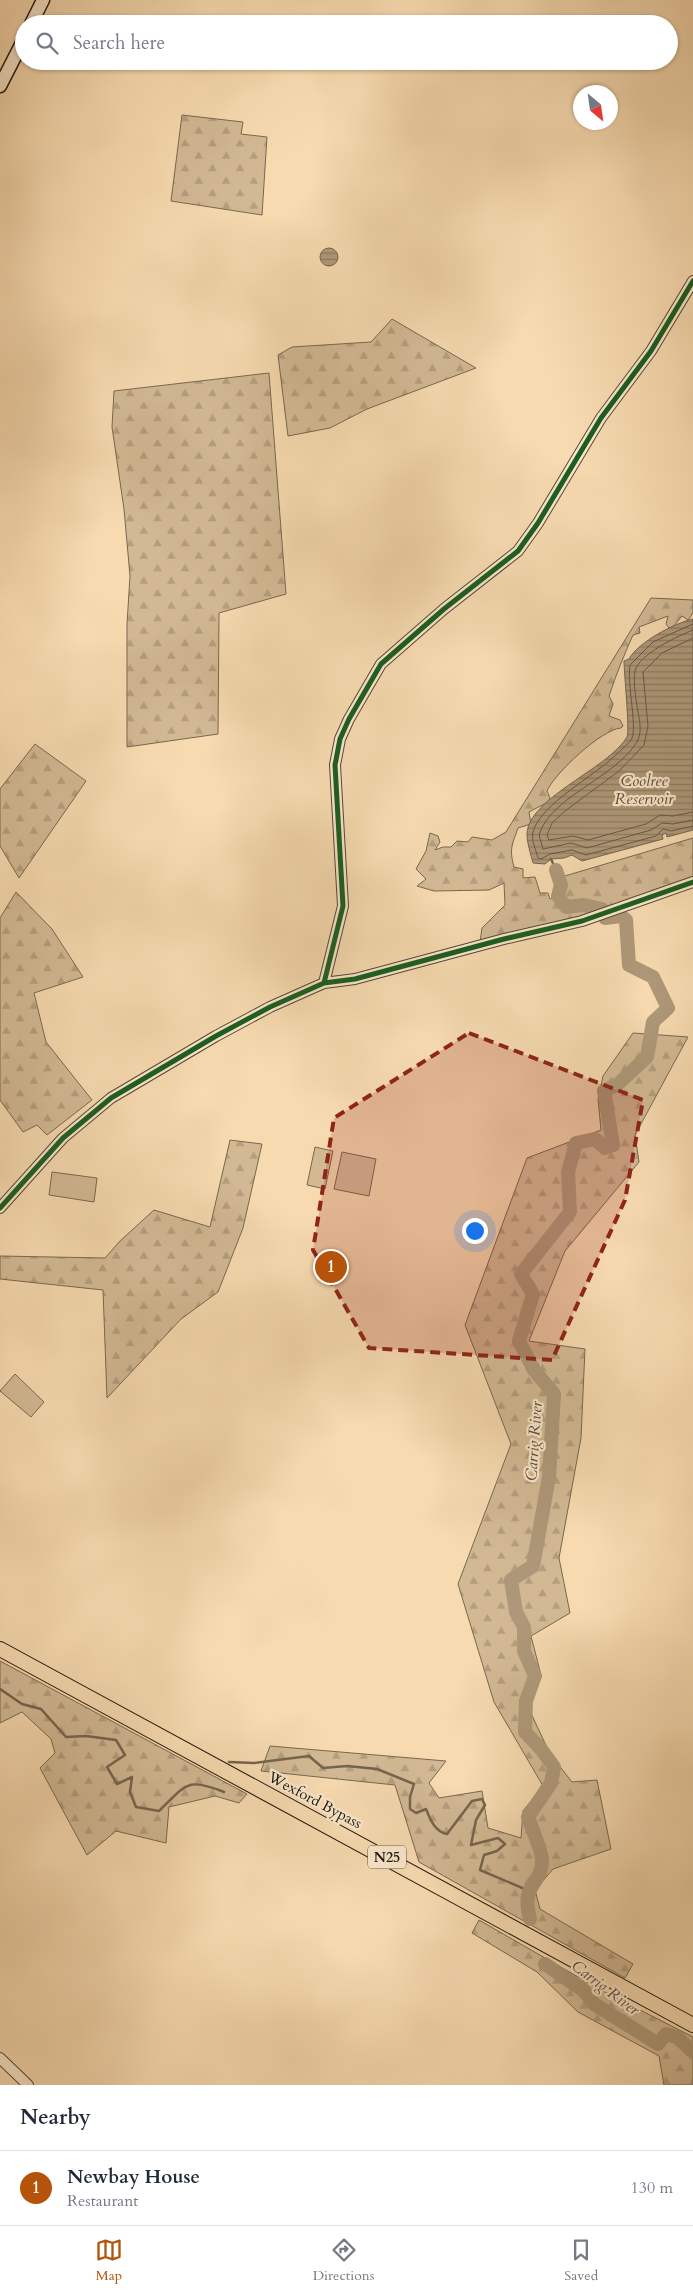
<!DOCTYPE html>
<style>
body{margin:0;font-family:Cardo,serif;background:#f6f6f7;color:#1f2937}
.compass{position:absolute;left:573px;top:85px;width:45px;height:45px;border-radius:50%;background:#fff;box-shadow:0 1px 4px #0004;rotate:151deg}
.you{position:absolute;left:474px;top:1230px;width:18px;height:18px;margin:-12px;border:4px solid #fff;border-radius:50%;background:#1a73e8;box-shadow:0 0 0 8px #1a73e833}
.badge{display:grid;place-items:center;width:32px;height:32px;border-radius:50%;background:#b45309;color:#fff;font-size:16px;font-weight:700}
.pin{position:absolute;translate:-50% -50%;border:2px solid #fff;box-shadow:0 1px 5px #0006}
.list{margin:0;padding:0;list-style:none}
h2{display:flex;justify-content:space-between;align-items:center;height:65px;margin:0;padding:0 20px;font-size:21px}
h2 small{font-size:16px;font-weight:400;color:#747a83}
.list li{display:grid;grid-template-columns:32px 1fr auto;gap:15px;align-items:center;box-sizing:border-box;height:75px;padding:0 20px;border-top:1px solid #e0e1e3}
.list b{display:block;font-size:19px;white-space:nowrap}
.list p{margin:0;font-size:16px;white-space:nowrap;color:#747a83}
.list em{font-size:16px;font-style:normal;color:#747a83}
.icon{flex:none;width:28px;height:28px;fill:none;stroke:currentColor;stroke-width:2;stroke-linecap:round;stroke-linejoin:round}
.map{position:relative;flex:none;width:693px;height:2085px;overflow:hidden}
.search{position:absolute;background:#fff;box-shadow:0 1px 4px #0004;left:15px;right:15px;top:15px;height:55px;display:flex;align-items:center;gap:12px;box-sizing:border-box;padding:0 18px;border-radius:28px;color:#747a83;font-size:19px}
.sheet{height:140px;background:#fff}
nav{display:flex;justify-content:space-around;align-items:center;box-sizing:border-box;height:70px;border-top:1px solid #e0e1e3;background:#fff;font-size:14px;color:#747a83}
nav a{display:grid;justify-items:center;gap:2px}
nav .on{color:#b45309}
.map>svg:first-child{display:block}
</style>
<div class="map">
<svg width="693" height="2085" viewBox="0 0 693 2085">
<defs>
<pattern id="forest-firs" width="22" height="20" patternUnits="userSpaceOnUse" patternTransform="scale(1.25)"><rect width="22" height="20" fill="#d2b994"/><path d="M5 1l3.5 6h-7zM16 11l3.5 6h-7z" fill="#b49e7e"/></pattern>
<pattern id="water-rules" width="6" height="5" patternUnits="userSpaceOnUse" patternTransform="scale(1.25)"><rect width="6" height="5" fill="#ae9879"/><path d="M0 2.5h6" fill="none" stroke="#8d7b62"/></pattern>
</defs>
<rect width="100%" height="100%" fill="#f7dab0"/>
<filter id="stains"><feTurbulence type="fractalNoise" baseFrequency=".004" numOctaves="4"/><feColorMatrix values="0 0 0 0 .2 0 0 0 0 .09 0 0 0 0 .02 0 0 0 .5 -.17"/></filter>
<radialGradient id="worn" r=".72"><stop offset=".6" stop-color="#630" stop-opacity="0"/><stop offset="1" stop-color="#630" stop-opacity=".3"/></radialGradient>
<path fill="#d2b994" stroke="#786851" d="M315,1147L333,1151L325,1189L307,1185Z
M342,1152L376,1159L369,1196L334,1189Z
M52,1172L97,1178L94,1202L49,1195Z
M15,1374L44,1402L31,1417L0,1391Z"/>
<path fill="url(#forest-firs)" stroke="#786851" d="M182,115L243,122L241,134L267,137L262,215L171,201Z
M392,319L476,368L367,409L330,428L288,436L278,355L292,347L371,342Z
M269,373L286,594L219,613L218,734L127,747V624L130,576L124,509L112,427L114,391Z
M651,598L693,600V613L688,620L682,616L673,627L669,628L666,624L668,616L639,627L640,633L633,635C624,655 616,675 609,696L613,704L609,716L620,720L623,726L621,728C602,729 554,774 547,791L550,798L548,802L529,812L531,824L518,828C512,845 509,849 514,867L523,869V878L535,877L540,893H548L550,899L558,895L561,885L558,878L693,838V877L581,916L480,942L482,928L505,905L504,883L489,890L434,891L417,886L426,879L416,869L426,851L430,833L438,836L440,842L435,850L443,847H451L457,841L468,842L472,837L492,840L506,832Z
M35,744L86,781L19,878L0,846V789Z
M16,892L52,929L83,977L34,993L46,1042L92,1100L47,1135L37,1125L23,1132L0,1100V918Z
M633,1033L688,1037L635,1135L639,1162L565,1251L529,1341L585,1349L581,1438L559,1558L570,1613L531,1636L541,1675L529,1709L550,1754L572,1782L597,1780L611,1849L553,1869L535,1890L540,1909L633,1964L625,1978L419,1862L395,1785L261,1771L270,1746L446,1761L429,1783L439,1798L482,1791L488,1828L521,1838L523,1811L543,1786L494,1702L458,1584L511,1444L465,1325L527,1158L601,1130L598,1099L603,1076Z
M230,1140L262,1144L243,1228L218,1292L181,1319L107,1398L103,1290L0,1279V1256L105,1258L120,1241L154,1210L210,1227Z
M0,1661L28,1676L247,1794L239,1803L215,1796L169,1807L166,1843L116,1831L87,1855L40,1768L55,1753L51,1739L22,1712L0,1723Z
M479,1920L599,1989L693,2037V2085H664L659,2056L578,2012L537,1972L472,1933Z"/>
<path fill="url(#water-rules)" stroke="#75644e" d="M320 257a9 9 0 1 1 18 0a9 9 0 1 1-18 0Z
M693,619V830L667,837L666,833L662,835L663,839L582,861L572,855L564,858L551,859L545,864L533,863C531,855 527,843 527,834C528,798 608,769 627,737C630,731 624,673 624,661L629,659C638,642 675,623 693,619Z"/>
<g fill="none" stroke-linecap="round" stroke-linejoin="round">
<path stroke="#665844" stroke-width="1" d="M693,624L653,642L630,665C627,684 637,725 632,738C630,743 623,748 619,752C597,775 540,804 533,832C531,840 536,850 538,858L541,859L550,854L572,850L586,855L656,836L663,829L671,831L693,826
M693,630C678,636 639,654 635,671C633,683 636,700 638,712C640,722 642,733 637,742C615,778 550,797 539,835L543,849L571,843L587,848L651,830L662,823L673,824L693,820
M693,638L662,653L643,672L648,726L644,745L619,771L565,811L552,823L547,835L549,840L573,836L588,840L646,824L660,815L673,816L693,812"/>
<path stroke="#75644e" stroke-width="2.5" d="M551,859L556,870
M0,1689L22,1704L41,1709L66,1737L86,1736L116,1740L125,1755L107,1767L117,1784L132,1777L130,1792L136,1807L159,1811C187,1784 187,1777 224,1792
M229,1762L254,1763L309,1756L323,1768L347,1766L377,1769L414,1784L410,1797V1809L416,1813L426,1809C430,1819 435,1832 447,1834L472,1801L482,1799L485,1805L476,1820L471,1845L498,1838L505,1844L497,1851L484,1855L480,1870L527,1890"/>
<path stroke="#ae9879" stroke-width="14" d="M556,870L561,885L558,896L566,907L584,905L602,909
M530,1919C520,1882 542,1886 542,1861C543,1854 531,1826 528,1817L551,1783L554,1767L541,1749L525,1732L526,1701L535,1676L524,1651V1627L516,1612L511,1580L533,1566L549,1477L554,1394L534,1370L519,1341L533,1294L521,1274L570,1212L568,1172L576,1143L595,1139L605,1148L613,1145L604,1091L618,1084L647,1057L653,1022L668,1008L653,977L629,965L626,920L621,916L605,918
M545,1964L584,1991L594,2004L658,2044L666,2034L677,2037L693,2052"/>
<g stroke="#554836" stroke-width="12">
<path id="tertiary" d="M324,983L343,906L335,765L340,739L349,719L381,664L444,609L518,551L538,523L601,418L651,351L693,281
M0,1208L63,1138L111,1098L216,1036L270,1007L324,983L355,979L504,939L582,921L693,882
M0,2058L28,2085"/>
</g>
<g stroke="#1f170e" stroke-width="15">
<path id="secondary" d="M31,24L43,0
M0,86L24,39"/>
</g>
<g stroke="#1f170e" stroke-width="16">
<path id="trunk" d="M0,1649L693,2025"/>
</g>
<use href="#tertiary" stroke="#fae7cc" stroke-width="10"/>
<use href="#secondary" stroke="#fae7cc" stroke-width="12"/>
<use href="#trunk" stroke="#f7dab0" stroke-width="14"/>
<g stroke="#fae7cc" stroke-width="8">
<path id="cycleway" d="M324,983L343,906L335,765L340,739L349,719L381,664L444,609L518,551L538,523L601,418L651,351L693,281
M0,1208L63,1138L111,1098L216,1036L270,1007L324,983L355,979L504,939L582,921L693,882"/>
</g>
<use href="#cycleway" stroke="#1b5e20" stroke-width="5"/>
</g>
<path fill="#8f2418" fill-opacity="0.2" stroke="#8f2418" stroke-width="4" stroke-dasharray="10 6" stroke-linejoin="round" d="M469,1033L643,1100L625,1200L552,1360L369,1348L313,1250L334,1118Z"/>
<g text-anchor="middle" stroke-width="4.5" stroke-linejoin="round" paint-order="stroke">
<rect fill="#fae7cc" stroke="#615547" stroke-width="1" x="368" y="1845.5" width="38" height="23" rx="4"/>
<g font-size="14" font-weight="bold" fill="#1f170e">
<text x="387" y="1862">N25</text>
</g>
<g font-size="15" fill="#1f170e" stroke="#fae7cc">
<text transform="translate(315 1800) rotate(28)" y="5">Wexford Bypass</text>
</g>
<g font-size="16" font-style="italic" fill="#584b39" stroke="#fae7cc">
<text x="644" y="786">Coolree<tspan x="644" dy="18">Reservoir</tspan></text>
<text transform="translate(533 1441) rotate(-86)" y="6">Carrig River</text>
<text transform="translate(606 1987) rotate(37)" y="6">Carrig River</text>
</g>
</g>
<rect width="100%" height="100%" filter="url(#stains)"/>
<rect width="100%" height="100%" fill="url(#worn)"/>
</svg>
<svg class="compass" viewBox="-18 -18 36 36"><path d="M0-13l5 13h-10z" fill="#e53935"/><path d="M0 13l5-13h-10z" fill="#747a83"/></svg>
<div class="you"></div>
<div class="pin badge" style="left:331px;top:1267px">1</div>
<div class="search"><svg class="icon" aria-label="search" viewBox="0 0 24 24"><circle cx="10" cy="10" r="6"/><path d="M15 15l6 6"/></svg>Search here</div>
</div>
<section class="sheet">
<h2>Nearby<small></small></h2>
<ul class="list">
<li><span class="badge">1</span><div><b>Newbay House</b><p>Restaurant</p></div><em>130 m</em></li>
</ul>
</section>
<nav>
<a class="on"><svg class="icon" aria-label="map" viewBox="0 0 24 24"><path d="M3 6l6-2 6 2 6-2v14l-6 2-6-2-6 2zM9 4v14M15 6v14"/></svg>Map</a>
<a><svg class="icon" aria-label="directions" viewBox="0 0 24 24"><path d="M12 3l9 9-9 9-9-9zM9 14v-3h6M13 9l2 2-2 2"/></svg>Directions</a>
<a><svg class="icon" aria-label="saved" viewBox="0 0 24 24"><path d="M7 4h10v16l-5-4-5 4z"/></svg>Saved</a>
</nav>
